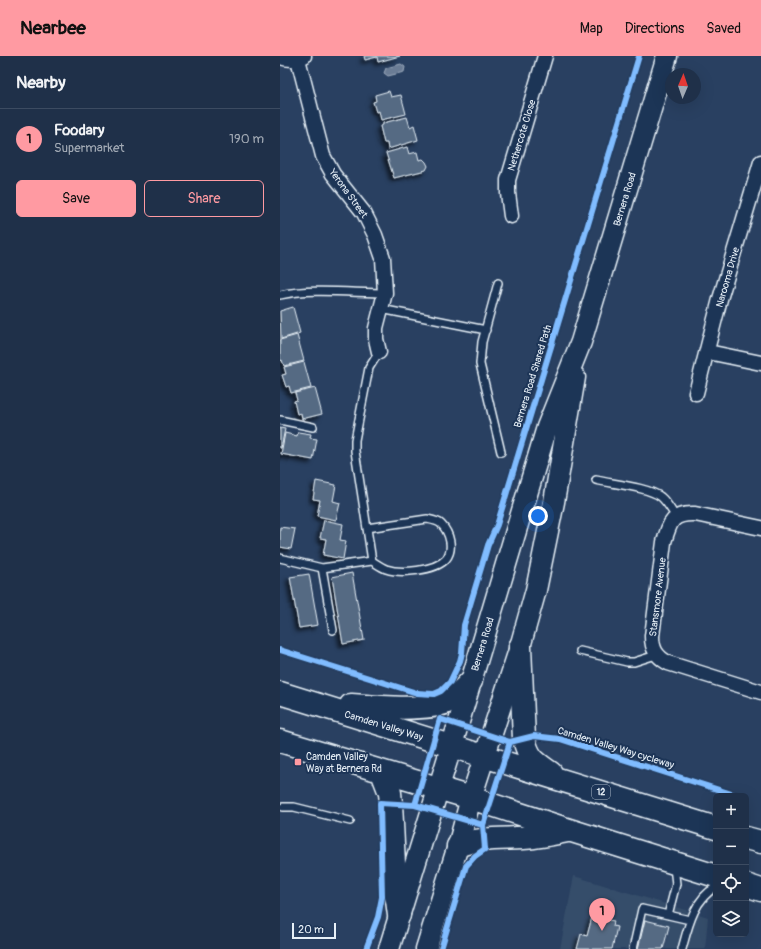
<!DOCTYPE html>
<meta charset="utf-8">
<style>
body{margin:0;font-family:Pangolin,sans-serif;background:#273850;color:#f1f3f6}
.controls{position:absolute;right:12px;bottom:12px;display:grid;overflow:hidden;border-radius:6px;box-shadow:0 4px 16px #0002}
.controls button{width:36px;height:36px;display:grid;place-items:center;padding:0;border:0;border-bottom:1px solid #3c4b61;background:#1f3049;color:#f1f3f6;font:20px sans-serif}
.compass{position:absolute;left:385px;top:12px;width:36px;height:36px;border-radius:50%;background:#1f3049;box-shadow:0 4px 16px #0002;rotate:2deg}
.scale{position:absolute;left:12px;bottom:10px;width:44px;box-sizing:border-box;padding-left:4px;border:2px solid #e8f1f8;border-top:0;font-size:11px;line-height:14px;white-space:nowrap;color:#e8f1f8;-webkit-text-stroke:3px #1d3557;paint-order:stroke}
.you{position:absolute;left:258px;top:460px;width:14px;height:14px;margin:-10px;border:3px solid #fff;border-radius:50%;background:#1a73e8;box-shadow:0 0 0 6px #1a73e833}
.badge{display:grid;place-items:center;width:26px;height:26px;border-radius:50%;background:#ff9aa2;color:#111;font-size:13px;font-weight:700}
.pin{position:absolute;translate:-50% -33px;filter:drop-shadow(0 1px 2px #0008)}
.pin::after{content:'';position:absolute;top:21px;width:14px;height:12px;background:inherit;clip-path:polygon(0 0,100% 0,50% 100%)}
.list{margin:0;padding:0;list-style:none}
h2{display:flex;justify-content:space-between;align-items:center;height:52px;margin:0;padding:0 16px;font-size:17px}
h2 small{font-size:13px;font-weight:400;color:#a1a9b4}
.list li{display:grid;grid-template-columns:26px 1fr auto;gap:12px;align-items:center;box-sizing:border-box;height:60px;padding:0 16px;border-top:1px solid #3c4b61}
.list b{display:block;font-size:15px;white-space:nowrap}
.list p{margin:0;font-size:13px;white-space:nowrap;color:#a1a9b4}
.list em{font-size:13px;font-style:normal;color:#a1a9b4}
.actions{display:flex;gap:8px;padding:12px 16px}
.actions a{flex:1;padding:9px 0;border:1px solid #ff9aa2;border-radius:6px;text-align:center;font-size:14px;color:#ff9aa2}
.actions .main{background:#ff9aa2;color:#111}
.icon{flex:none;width:22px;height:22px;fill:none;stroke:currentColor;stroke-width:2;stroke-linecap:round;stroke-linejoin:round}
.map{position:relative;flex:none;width:481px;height:893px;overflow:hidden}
header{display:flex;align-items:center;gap:24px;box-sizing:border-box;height:56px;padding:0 20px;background:#ff9aa2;color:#111}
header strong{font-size:19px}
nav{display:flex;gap:22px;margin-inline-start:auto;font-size:14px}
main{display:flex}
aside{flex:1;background:#1f3049}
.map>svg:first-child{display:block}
</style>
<header>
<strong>Nearbee</strong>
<nav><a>Map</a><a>Directions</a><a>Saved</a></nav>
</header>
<main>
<aside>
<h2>Nearby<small></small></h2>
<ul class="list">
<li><span class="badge">1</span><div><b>Foodary</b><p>Supermarket</p></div><em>190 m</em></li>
</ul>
<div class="actions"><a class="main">Save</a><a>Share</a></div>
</aside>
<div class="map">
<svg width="481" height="893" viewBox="0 0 481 893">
<defs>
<filter id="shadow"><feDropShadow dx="-3.5" dy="3.5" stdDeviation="2" flood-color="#0009"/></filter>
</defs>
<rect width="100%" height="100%" fill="#294061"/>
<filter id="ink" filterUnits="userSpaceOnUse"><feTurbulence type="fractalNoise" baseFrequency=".025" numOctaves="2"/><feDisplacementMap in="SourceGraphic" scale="8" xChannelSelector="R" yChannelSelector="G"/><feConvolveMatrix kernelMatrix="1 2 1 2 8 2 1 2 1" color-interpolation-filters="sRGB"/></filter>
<g filter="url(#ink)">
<path fill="#364d6b" d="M294,820L428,861L425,893H280Z"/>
<path fill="#6b7c95" stroke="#9dabbd" d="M121,8L125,11L124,16L108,20L104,17L106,12Z"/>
<path fill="#556a83" stroke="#e8f1f8" filter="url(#shadow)" d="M84,0H120L98,6L97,1L85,4Z
M109,35L111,41L121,39L126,58L101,64L99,55L96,56L93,46L96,45L95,39Z
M127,61L130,71L134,69L138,84L108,93L107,87H104L100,70L103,69V67Z
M127,91L129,98L137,96L139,104L143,103L146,106L148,110L146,114L114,122L106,97Z
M13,251L20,277L1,283L0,255Z
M17,279L24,305L4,310L2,304L0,305V284Z
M24,306L31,332L11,337L9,330L6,331L2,319L6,318L4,311Z
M35,332L42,358L22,363L21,357L17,358L14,345L17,344L15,337Z
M0,372L5,373L1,392H0Z
M18,376L31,378L30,382L37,383L33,404L1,398L5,377L17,380Z
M36,425L56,429L53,445L60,447L56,464L37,460L40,444L33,443Z
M44,464L63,468L60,484L66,485L63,503L43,499L46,483L40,482Z
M0,471L15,473L11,493L0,491Z
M72,517L84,584L63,588L52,521Z
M29,518L38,569L19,572L10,521Z
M312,861L334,865L333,870L337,871L332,893H297L301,878L307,880Z
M365,864L389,870L383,893H358Z"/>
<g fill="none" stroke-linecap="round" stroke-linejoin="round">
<g stroke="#e8f1f8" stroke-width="10">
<path id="lane" d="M218,227L202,286L200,308L221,396
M0,239C30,232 74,237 105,237
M101,253L206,274
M0,364L33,371
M316,424C333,428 368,431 381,441C387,446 391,454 396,461
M87,472L147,463C152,464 158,465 161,468C170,477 174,493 166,503C155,515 121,518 106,513C101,511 97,508 92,505
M0,502L42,512L92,505L75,395V384L89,312L99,296
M42,512L53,574
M300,595L347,606H354L376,599
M3,751H14L70,765
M388,859L396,828L394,811
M353,893L362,853L410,864
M402,893C408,871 414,843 436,831"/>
</g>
<g stroke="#e8f1f8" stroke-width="17">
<path id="street" d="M0,1C9,4 16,4 24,0
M18,3L43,100L53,118L84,157L95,179L103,202L105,237L96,272V283L99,296
M231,160L228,137V124L265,0
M428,296L481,307
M416,337L440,243L481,106
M481,472L415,458C392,457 390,466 384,486L372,580C372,593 376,600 388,607L481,636"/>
</g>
<g stroke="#e8f1f8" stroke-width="23">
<path id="secondary" d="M109,893L178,669L267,371L301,286L387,0
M146,893L178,790L191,742L240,591L256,534L274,446L295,321"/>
</g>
<g stroke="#e8f1f8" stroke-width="25">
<path id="primary" d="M240,591L244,683C249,703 254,705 271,717
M0,637L436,772
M71,649C91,651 151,655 167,646C176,642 184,632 191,625
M0,685L191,742L289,774L436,820
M102,716L110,737L111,747L115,829L119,859
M466,782L481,786
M178,790C202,780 229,784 254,781C265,780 277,777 288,775
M466,829L481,834"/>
</g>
<use href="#lane" stroke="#1d3557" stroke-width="7"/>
<use href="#street" stroke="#1d3557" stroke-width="14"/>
<use href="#secondary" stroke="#1d3557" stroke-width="20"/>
<use href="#primary" stroke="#1d3557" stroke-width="22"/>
<g stroke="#1d3557" stroke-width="8">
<path id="cycleway" d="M0,594L137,637L154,638L161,635L170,626L180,605L182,597L184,569L208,489L217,469L359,0
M160,663L230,686L254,680L280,683L458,740
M135,749L160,663
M86,893L98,861L102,841L100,747L135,749L203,769
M161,893L186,810L195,800L205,793L203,769L230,686"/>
</g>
<use href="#cycleway" stroke="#80bcff" stroke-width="6"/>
</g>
</g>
<rect fill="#ff9aa2" stroke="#1d3557" stroke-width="1.5" x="14" y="702" width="8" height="8" rx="2"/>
<g text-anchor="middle" stroke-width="4" stroke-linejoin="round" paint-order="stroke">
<rect fill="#1d3557" stroke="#abb9c8" stroke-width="1" x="312" y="729" width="18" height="14" rx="3"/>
<g font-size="9" font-weight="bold" fill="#e8f1f8">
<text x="321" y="739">12</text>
</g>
<g font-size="10" fill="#e8f1f8" stroke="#1d3557">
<text transform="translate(241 79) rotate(-73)" y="4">Nethercote Close</text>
<text transform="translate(69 137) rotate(54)" y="4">Yerona Street</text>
<text transform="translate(344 143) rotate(-73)" y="4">Bernera Road</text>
<text transform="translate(447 221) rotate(-74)" y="4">Narooma Drive</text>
<text transform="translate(252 320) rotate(-73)" y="4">Bernera Road Shared Path</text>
<text transform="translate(377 541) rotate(-83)" y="4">Stansmore Avenue</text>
<text transform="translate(202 588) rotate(-73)" y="4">Bernera Road</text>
<text transform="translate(104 669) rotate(17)" y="4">Camden Valley Way</text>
<text transform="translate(336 691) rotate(17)" y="4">Camden Valley Way cycleway</text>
</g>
<g font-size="10" fill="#e8f1f8" stroke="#1d3557" text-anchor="start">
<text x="26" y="704">Camden Valley<tspan x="26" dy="12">Way at Bernera Rd</tspan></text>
</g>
</g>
</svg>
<div class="controls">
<button>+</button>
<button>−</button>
<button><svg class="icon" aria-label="locate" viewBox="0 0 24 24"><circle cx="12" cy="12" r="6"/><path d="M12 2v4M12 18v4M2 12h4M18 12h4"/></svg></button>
<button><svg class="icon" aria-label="layers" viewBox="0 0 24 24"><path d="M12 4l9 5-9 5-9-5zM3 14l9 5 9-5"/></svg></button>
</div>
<svg class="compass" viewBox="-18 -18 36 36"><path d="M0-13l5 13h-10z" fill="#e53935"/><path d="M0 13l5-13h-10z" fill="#a1a9b4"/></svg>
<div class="scale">20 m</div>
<div class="you"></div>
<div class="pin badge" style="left:322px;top:875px">1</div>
</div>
</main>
